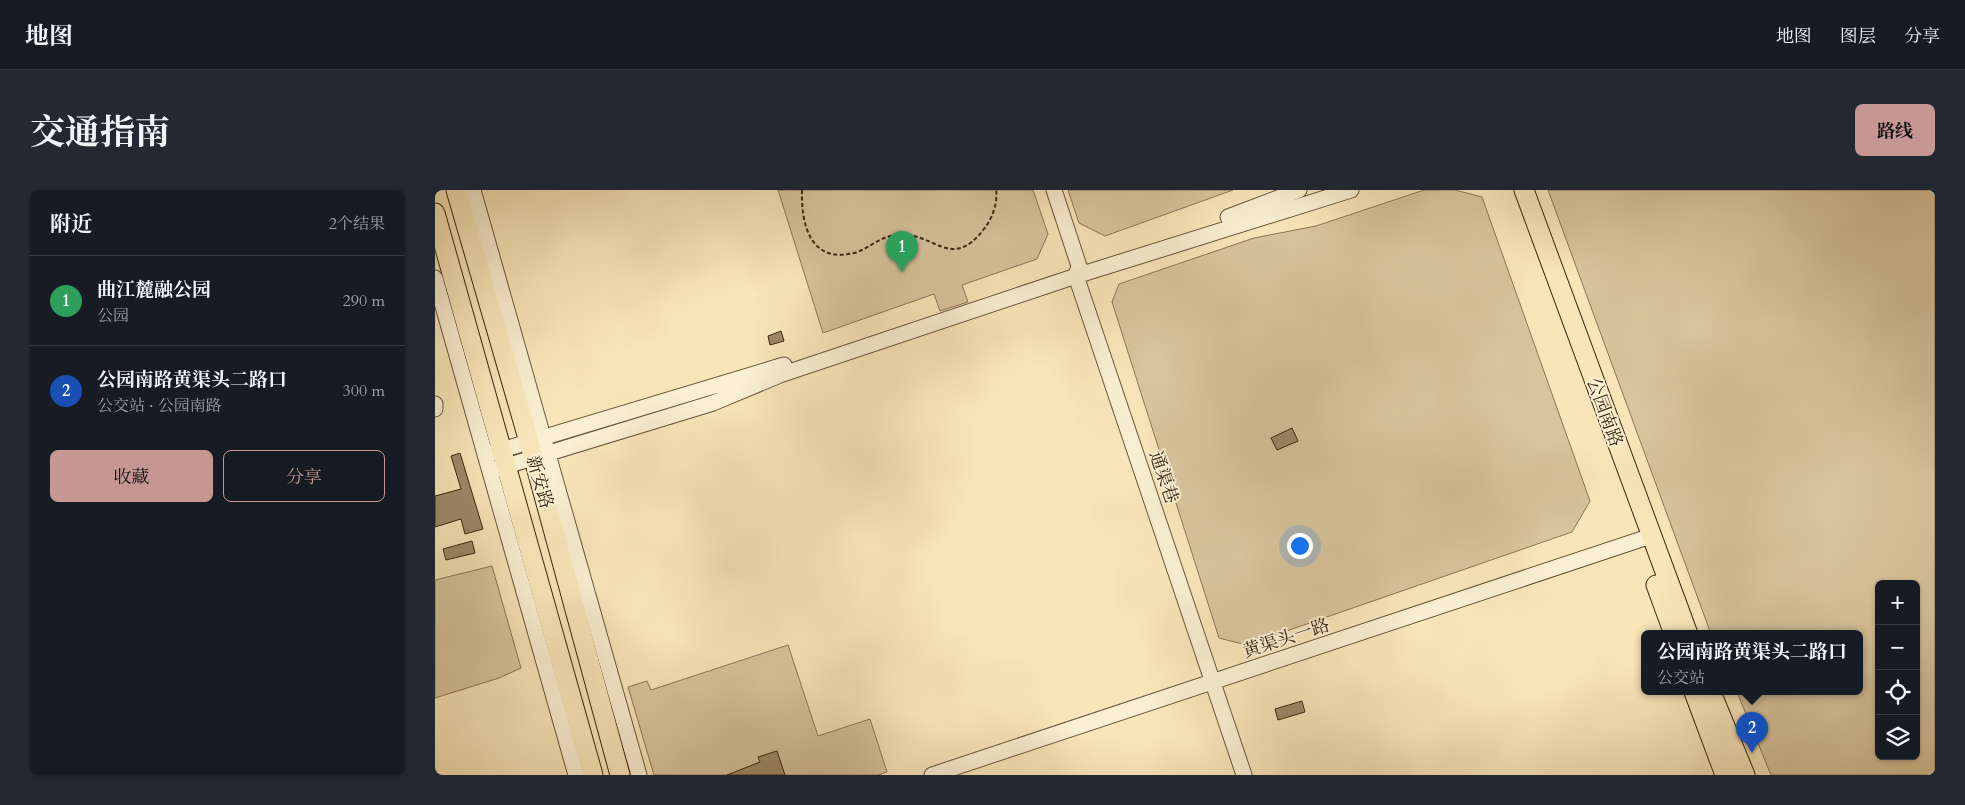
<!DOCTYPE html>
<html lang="zh">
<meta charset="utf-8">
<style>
body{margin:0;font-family:Cardo,"Noto Serif SC",serif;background:#242831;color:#f1f3f6}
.controls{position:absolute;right:15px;bottom:15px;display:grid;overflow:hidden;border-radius:8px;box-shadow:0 1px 4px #0004}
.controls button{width:45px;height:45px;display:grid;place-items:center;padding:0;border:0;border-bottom:1px solid #363941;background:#171b24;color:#f1f3f6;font:25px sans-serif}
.you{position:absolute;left:864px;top:355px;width:18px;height:18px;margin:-12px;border:4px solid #fff;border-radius:50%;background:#1a73e8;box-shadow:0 0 0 8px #1a73e833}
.badge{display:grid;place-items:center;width:32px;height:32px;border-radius:50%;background:#c59692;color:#fff;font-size:16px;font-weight:700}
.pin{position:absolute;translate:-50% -41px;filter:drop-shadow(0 1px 2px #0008)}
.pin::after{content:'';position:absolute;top:26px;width:18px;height:15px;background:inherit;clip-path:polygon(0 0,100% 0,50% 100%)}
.popup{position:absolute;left:1206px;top:440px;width:222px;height:65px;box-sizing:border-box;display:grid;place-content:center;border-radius:8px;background:#171b24;filter:drop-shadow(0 1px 4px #0005);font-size:16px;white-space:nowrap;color:#9ea1a6}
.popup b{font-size:19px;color:#f1f3f6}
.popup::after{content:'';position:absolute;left:50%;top:100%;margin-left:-10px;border:10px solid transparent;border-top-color:#171b24}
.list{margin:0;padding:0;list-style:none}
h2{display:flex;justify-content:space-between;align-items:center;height:65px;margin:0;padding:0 20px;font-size:21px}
h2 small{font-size:16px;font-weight:400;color:#9ea1a6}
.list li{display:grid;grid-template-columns:32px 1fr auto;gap:15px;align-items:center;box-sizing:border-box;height:90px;padding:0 20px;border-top:1px solid #363941}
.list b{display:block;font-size:19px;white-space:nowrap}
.list p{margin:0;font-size:16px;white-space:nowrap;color:#9ea1a6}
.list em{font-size:16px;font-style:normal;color:#9ea1a6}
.actions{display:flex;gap:10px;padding:15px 20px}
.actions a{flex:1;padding:11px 0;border:1px solid #c59692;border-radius:8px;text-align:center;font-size:18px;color:#c59692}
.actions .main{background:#c59692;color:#111}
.icon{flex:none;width:28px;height:28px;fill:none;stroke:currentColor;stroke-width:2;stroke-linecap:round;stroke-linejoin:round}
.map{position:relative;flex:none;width:1500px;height:585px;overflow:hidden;border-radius:8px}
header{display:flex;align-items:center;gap:30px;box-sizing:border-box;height:70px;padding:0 25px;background:#171b24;border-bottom:1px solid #363941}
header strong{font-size:24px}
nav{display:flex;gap:28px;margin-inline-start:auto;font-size:18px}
.intro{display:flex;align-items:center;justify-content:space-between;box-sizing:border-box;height:120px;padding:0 30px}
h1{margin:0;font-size:35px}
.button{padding:12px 22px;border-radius:8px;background:#c59692;color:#111;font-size:18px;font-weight:700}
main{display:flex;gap:30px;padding:0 30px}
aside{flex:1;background:#171b24;border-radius:8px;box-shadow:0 1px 4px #0004}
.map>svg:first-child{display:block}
</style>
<header>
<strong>地图</strong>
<nav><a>地图</a><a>图层</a><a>分享</a></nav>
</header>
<div class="intro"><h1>交通指南</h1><a class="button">路线</a></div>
<main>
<aside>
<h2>附近<small>2个结果</small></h2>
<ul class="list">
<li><span class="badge" style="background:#2e9e5b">1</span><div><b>曲江麓融公园</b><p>公园</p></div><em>290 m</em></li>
<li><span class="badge" style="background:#1a4fb4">2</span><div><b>公园南路黄渠头二路口</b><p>公交站 · 公园南路</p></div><em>300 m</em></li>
</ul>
<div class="actions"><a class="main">收藏</a><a>分享</a></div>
</aside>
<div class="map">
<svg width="1500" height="585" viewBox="0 0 1500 585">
<rect width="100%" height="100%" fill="#f8e6ba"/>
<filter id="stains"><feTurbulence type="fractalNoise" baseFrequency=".004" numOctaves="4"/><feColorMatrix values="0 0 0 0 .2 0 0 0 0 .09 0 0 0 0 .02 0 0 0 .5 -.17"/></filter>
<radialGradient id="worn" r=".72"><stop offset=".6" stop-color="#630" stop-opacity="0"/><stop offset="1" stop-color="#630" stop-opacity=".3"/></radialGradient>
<path fill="#d8c59d" stroke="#8a7556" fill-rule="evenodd" d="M343,0H598L613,44L602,69L527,95L533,112L505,121L499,104L388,143Z
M633,0H798L670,46L644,33Z
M989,0H1020L1047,7L1155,311L1137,342L811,455L784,448L677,112L684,94L819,48L881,36Z
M1113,0H1500V585H1336L1302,502H1424V444H1276ZM1444,394H1481V566H1444Z
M57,376L86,478L64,488L0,508V390Z
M353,455L383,546L435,529L452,582L443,585H219L193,497L212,491L216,500Z"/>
<path fill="#9d8968" stroke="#3b2510" d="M346,141L349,151L335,155L333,146Z
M857,238L863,251L842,260L836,248Z
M25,263L48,339L30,344L26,329L0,337V306L26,299L16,266Z
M37,351L40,363L11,370L8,359Z
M867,511L870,522L843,530L840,519Z
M342,561L350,585H292L325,572L323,567Z"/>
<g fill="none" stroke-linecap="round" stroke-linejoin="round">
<g stroke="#6a553a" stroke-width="17">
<path id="minor" d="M38,0L204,585
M619,0L644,76L641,86L809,585
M793,27L864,0
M0,88L141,585
M0,214V219
M50,265L349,175
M55,281L278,213L345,185L641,86L916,0
M497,585L1216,346"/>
</g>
<g stroke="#3b2510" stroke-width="21">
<path id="major" d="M21,0L99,269L185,585
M1089,0L1253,444
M0,23L158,585
M1221,395L1239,444
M1259,502L1290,585
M1276,502L1310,585"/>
</g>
<path stroke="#3b2510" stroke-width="2" stroke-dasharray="4 2.5" stroke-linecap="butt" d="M367,0C366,34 375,74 419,63C434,59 443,47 461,45C499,40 515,83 549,39C557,29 563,13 561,0"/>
<use href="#minor" stroke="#faefd2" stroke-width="15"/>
<use href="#major" stroke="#f8e6ba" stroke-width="19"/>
</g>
<g text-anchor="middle" stroke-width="4" stroke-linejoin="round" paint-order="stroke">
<g font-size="18" fill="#3b2510" stroke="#faefd2">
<text transform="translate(1170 222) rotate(70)" y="6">公园南路</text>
<text transform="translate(729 287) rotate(71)" y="6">通渠巷</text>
<text transform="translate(105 292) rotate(74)" y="6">新安路</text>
<text transform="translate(851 448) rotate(-18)" y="6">黄渠头一路</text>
</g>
</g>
<rect width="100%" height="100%" filter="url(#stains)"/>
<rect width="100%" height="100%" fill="url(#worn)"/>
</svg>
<div class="controls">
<button>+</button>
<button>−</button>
<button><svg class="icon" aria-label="locate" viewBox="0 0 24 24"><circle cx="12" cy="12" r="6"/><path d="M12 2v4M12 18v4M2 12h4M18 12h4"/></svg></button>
<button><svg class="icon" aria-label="layers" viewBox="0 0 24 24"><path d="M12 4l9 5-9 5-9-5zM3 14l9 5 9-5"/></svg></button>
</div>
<div class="you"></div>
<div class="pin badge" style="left:467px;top:82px;background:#2e9e5b">1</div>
<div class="pin badge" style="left:1317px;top:563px;background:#1a4fb4">2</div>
<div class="popup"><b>公园南路黄渠头二路口</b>公交站</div>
</div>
</main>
